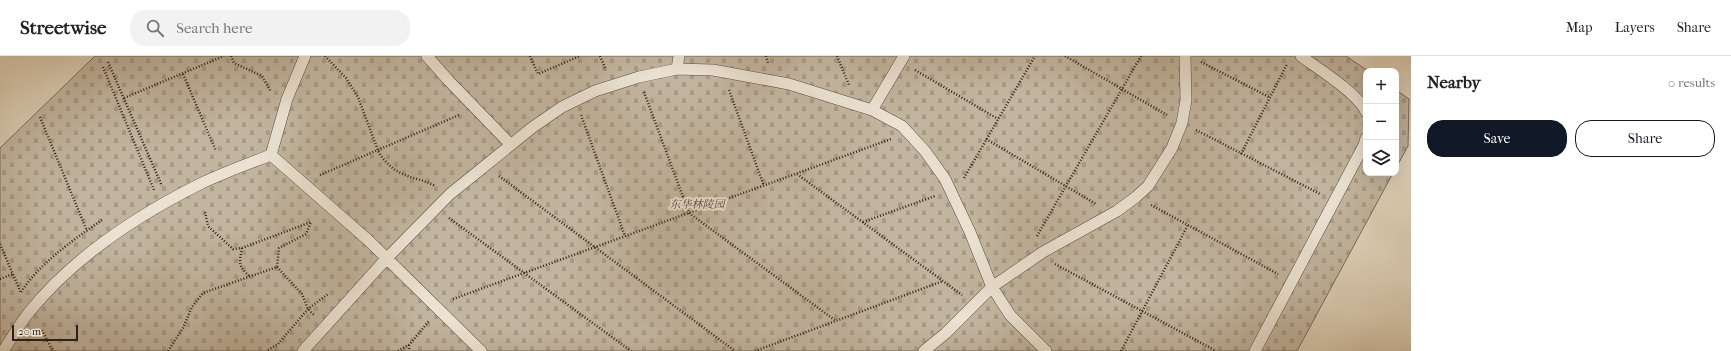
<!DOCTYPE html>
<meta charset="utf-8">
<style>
body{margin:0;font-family:"IM FELL French Canon","Noto Serif SC",serif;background:#f2f2f2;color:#222}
.controls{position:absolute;right:12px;top:12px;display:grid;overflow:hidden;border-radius:8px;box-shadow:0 4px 16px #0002}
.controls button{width:36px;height:36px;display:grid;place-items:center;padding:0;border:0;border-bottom:1px solid #e0e0e0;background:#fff;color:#222;font:20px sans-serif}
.scale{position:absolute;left:12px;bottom:10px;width:66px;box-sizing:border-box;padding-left:4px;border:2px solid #2d211c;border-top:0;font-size:11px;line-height:14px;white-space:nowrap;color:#2d211c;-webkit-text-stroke:3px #ebe2d2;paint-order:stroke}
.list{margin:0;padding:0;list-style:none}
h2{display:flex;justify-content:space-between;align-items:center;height:52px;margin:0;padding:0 16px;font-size:17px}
h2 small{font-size:13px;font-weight:400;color:#767676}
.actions{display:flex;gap:8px;padding:12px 16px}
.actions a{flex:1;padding:9px 0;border:1px solid #111827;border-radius:16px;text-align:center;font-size:14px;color:#111827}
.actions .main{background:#111827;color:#fff}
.icon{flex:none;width:22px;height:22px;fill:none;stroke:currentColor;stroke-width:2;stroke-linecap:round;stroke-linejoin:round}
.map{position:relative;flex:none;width:1411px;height:295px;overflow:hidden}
header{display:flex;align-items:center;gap:24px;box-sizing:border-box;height:56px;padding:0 20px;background:#fff;border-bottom:1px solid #e0e0e0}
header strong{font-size:19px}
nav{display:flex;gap:22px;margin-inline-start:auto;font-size:14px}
.search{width:280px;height:36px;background:#f2f2f2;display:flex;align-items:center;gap:10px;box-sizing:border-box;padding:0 14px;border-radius:16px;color:#767676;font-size:15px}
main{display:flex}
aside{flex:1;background:#fff}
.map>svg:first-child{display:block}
</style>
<header>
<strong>Streetwise</strong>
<div class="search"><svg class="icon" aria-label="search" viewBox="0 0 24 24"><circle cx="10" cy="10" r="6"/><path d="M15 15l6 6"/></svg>Search here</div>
<nav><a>Map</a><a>Layers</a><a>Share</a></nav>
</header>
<main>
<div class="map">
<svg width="1411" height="295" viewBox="0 0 1411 295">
<defs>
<pattern id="cemetery-stones" width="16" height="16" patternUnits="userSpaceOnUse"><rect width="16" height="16" fill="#c2b59f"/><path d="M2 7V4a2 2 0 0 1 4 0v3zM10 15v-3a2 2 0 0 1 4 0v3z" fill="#a79b88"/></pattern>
</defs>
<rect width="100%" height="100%" fill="#e0d3ba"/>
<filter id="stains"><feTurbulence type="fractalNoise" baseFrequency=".005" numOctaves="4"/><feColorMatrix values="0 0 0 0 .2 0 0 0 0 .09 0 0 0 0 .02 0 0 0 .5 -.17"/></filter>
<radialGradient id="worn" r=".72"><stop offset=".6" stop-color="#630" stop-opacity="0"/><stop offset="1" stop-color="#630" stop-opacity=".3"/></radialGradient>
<path fill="url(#cemetery-stones)" stroke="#786b5e" d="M95,0H1346L1368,15H1366V117H1393L1297,295H0V92Z
M1396,34L1409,43L1408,90L1396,112Z"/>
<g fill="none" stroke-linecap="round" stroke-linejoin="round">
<g stroke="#5a4e44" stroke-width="12">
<path id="service" d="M427,0L449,25L510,88
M1301,0C1317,12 1359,38 1366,56
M677,13L679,0
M872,54L904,0
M271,99L368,184L481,295
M271,99L287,43L305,0
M3,295C12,282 20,267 30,255C75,200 138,159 200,128C223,117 247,108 271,99
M303,295L386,203L450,138L533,71L562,51L595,35L639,21L677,13L713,14L789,28L872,54L902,70L925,95L945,123L970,176L992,231L1010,259L1046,295
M924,295L946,277L992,231L1043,196L1117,155L1136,141L1148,130L1172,92L1182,67L1186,44L1185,0
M1255,295L1364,89L1366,82"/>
</g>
<path stroke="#2d211c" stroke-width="2.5" stroke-dasharray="1 2" stroke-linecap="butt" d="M231,0L234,7L262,20L271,36
M325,0L346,22L358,41L379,97C385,106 393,114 403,118C413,123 425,124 435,130
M530,0L538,18L580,0
M600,0L606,14
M766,0L768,7
M837,0L849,29
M1065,0L1167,59
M108,6L162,130
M1201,6L1269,41
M103,11L154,134
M915,14L998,63
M183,18L216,95
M729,34L764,130
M644,36L689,157L836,265
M124,42L224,0
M581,59L625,180
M40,61L87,175
M1196,74L1320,138
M986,83L1096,148
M1241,98L1287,8
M797,118L962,239
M320,119L459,59
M499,120L735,295
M964,122L1035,0
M1151,149L1278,218
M449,162L631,295
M863,166L935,140
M1037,180L1141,0
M0,188L21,237
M242,192C239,207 238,210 250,221
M1055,208L1216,295
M277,211L302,238L308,253L314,259
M0,223L13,218
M21,236C41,206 73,184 102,164
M453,243L891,83
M42,274L51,292L54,295
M409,289V295
M268,294L278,288L308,253L328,238
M168,295L183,272L192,251L203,237L277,211L279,192L306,178L311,166L242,192L233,193L208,170L205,156
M398,295L409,289L429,265
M755,295L943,225
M1121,295L1188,169"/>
<use href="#service" stroke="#ebe2d2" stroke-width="11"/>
</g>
<g text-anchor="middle" stroke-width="4" stroke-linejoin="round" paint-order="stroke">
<g font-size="11" font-style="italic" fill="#52463d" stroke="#ebe2d2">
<text x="697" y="152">东华林陵园</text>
</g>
</g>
<rect width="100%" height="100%" filter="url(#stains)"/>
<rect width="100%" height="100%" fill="url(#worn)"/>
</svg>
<div class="controls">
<button>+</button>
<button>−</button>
<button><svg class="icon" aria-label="layers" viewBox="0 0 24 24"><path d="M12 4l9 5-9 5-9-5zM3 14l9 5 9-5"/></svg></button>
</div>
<div class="scale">20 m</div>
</div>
<aside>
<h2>Nearby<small>0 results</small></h2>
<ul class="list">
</ul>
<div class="actions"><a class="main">Save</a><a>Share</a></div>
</aside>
</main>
